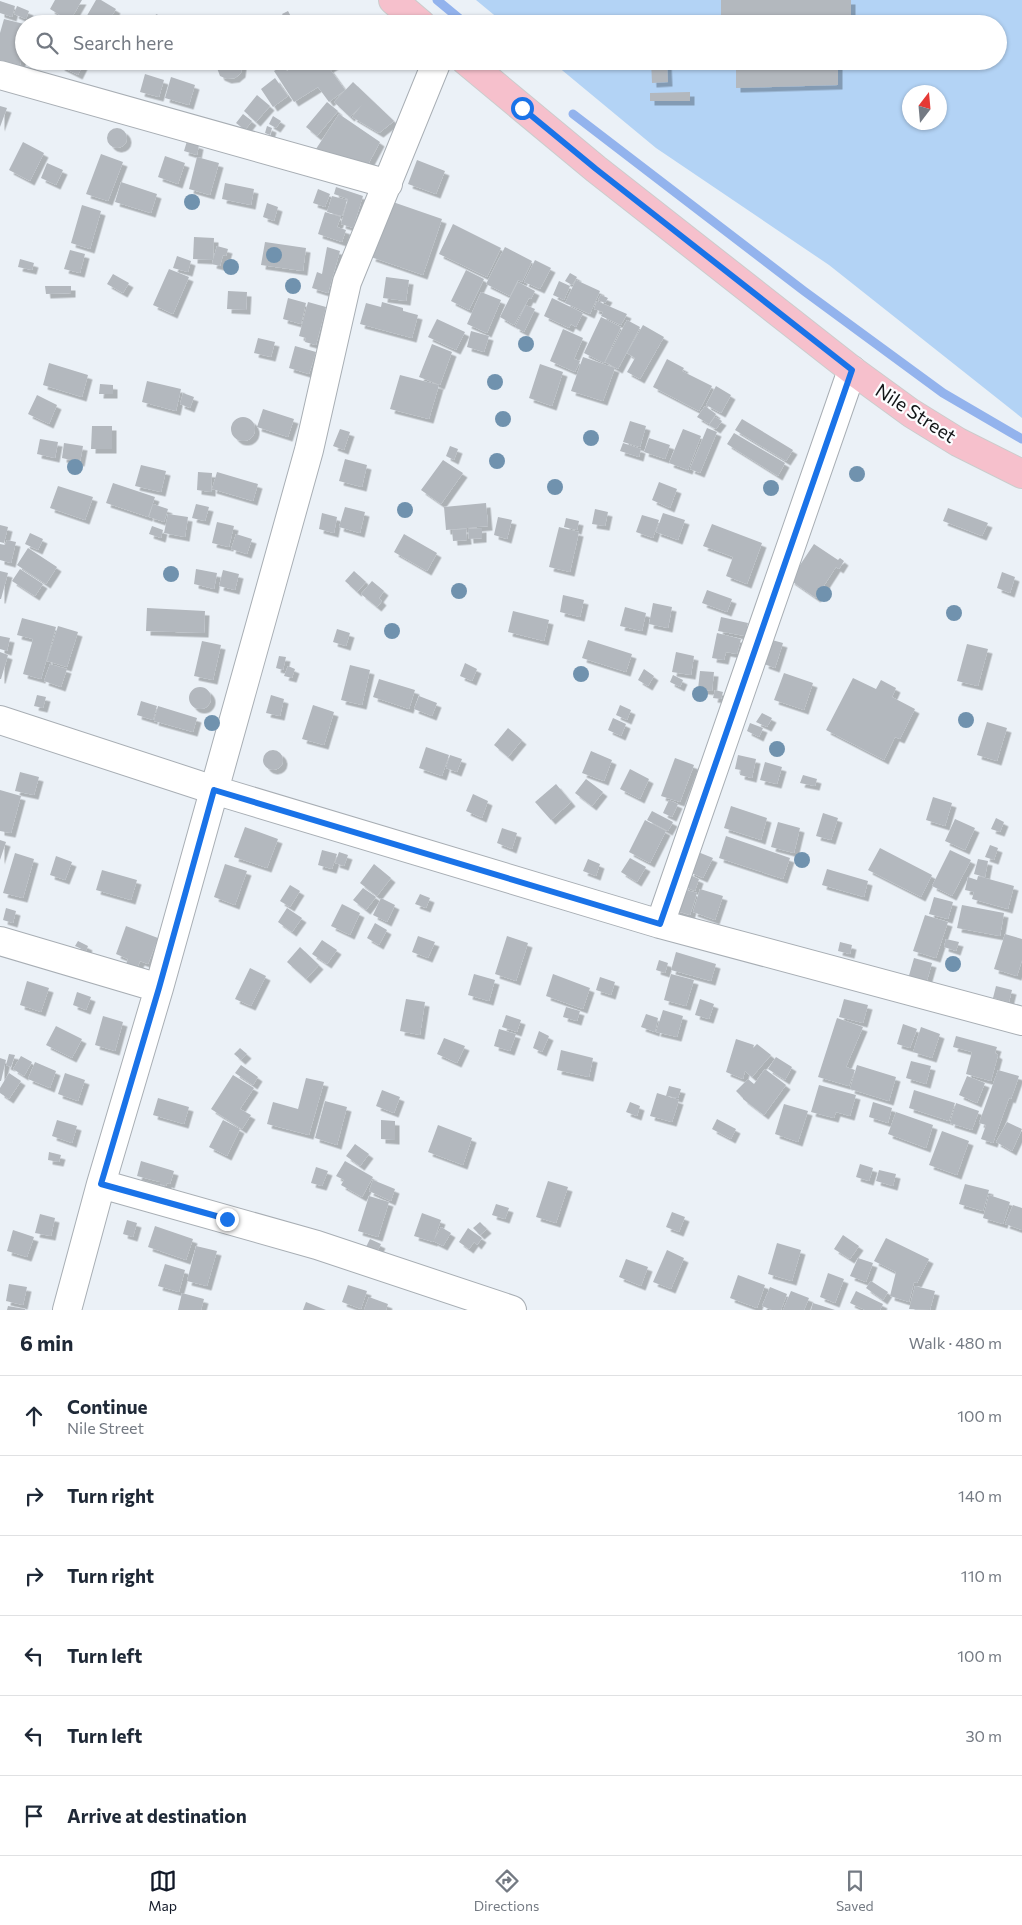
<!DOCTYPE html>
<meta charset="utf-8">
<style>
body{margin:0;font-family:Commissioner,sans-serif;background:#f6f6f7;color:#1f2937}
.compass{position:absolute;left:902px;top:85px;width:45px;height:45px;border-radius:50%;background:#fff;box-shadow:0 1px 4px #0004;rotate:16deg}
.stop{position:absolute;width:15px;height:15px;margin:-11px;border:4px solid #1a73e8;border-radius:50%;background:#fff}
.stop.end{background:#1a73e8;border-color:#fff;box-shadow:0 1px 5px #0008}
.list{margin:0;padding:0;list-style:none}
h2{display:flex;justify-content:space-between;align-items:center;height:65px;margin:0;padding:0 20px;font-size:21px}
h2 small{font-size:16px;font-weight:400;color:#747a83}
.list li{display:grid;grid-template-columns:32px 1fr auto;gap:15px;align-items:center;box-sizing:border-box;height:80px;padding:0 20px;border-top:1px solid #e0e1e3}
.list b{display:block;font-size:19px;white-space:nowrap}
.list p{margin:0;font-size:16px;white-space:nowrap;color:#747a83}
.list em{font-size:16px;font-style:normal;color:#747a83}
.icon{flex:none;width:28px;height:28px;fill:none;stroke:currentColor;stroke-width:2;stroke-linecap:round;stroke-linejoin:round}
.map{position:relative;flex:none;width:1022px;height:1310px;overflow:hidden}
.search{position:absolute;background:#fff;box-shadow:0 1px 4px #0004;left:15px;right:15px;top:15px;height:55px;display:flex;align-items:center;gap:12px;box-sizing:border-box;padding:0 18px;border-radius:28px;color:#747a83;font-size:19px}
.sheet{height:545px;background:#fff}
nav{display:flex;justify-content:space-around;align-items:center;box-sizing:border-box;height:70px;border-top:1px solid #e0e1e3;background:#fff;font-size:14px;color:#747a83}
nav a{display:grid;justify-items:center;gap:2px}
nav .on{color:#111827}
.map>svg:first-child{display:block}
</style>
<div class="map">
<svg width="1022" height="1310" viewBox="0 0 1022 1310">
<defs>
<filter id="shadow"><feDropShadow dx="4.5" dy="4.5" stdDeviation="0" flood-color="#0004"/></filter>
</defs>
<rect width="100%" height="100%" fill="#ebf1f7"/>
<path fill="#b3d3f5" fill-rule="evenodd" d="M476,0H1022V418L829,265L656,148L551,61H998V24H505ZM910,92H940V122H910Z"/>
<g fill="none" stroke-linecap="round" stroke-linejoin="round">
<path stroke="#93b3ed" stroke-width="9" d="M437,0L466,24
M511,61L514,64
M573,114L804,291L943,393L1022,439"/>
</g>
<path fill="#b3b8be" filter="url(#shadow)" d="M55,0H82L70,21L50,9Z
M96,0H101L116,9L107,24H93L85,19Z
M721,0H851V24L721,23Z
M0,1L15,6L12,17L0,13Z
M17,6L29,11L26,19L14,14Z
M288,11L295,24H288L282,14Z
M157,14L164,24H149L147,20Z
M4,19L24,24L20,45L24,46V49L20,65L0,60V33Z
M62,61H85L78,75L60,66Z
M218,61H240L242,65L241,73L235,78L227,79L220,76L217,68Z
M274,61H299L287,68L284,63L277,67Z
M302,61H334L336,64L329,68L345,90L329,102L318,87L294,102L274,71L284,65L287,71Z
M651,61H667L668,82L652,83Z
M736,61H838V85L736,88Z
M145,74L164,80L159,97L140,92Z
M171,77L195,85L189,105L165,98Z
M275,78L288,96L273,107L261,89Z
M353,82L394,121L379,133L352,117L362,105L350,117L334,102Z
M690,92V101H650V93Z
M257,95L270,106L256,122L244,111Z
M327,102L338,111L317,136L306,127Z
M0,106L7,108L0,127Z
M243,114L252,121L245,130L236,123Z
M339,114L380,142L363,174L314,152Z
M273,116L281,121L276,128L269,124Z
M267,126L272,128L270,135L265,133Z
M107 138a10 10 0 1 1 20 0a10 10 0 1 1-20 0Z
M187,141L199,145L197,155L184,151Z
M23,142L44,153L30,181L9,170Z
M101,154L123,162L108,201L86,194Z
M165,156L185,163L178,184L158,177Z
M197,157L219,163L210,195L189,189Z
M417,160L445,171L436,194L408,184Z
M47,163L63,170L56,185L41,178Z
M121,182L157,194L151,213L115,202Z
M225,183L254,189L251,205L222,199Z
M336,187L363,196L353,228L341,224L348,199L334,194Z
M318,189L330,194L325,207L313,203Z
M332,196L347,200L342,216L327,212Z
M390,201L442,219L423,275L371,257Z
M267,203L278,207L274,221L263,217Z
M82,205L101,211L90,249L71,243Z
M325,212L341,217L337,227L346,230L342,242L318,234Z
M453,224L501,248L487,277L439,254Z
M194,237L214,238L213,260L217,246L228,249L226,256L223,255L220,266L212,264L213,260L193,259Z
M265,242L306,248L303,271L261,265Z
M327,247L340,251L328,293L312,288L317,272L322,274Z
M505,247L532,261L522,282L518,280L510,296L486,284Z
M70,250L85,254L80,273L64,269Z
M177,256L191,261L188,272L173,268Z
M20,259L34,263L32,270L18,267Z
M535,260L551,268L540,289L524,282Z
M169,269L189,277L173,314L153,305Z
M466,270L484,279L469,310L451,301Z
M570,273L577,277L572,285L565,281Z
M113,274L129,283L123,293L107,284Z
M386,277L409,280L406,301L383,298Z
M576,280L600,291L590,314L565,303Z
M559,281L570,286L564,300L553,295Z
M518,282L535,291L531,299L529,298L514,325L500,317Z
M45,286H71V293L46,294Z
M228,291L247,292L246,310L227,309Z
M481,292L501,300L487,333L467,324Z
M601,295L608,298L605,303L598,300Z
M288,298L306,303L301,324L283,319Z
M552,298L583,313L576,327L571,324L569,328L544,316Z
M597,301L627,314L621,325L601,316L603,312L594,309Z
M308,302L326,307L316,345L305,342L306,338L299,336Z
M382,302L403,308V311L418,315L412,338L360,324L366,303L381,307Z
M526,305L535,309L524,332L515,327Z
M601,317L621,327L604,363L584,353Z
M437,319L465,332L456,350L428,337Z
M627,320L640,327L618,369L605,362Z
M643,325L664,337L640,379L627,372L635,358L627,353Z
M563,329L583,338L574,359L580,361L575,372L550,361Z
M471,331L489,336L484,352L467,347Z
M258,338L275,342L271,357L254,353Z
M432,344L452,352L440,385L419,377Z
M295,346L316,352L309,374L289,368Z
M583,357L615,368L603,401L571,391Z
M667,359L684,368L682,371L712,386L699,411L653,387Z
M49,363L88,375L82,397L43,385Z
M540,364L563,372L552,406L529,398Z
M400,375L439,385L429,419L390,409Z
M147,381L181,389L176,411L142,402Z
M100,384L113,385V394H99Z
M716,386L731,395L721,413L706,405Z
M183,393L194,397L190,408L180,404Z
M37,395L57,405L49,424L28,414Z
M705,406L716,414L709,424L697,417Z
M263,409L294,419L288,437L257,427Z
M231 429a12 12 0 1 1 24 0a12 12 0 1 1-24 0Z
M715,417L722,421L716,429L709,425Z
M742,419L793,450L786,461L735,430Z
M630,421L646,426L640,447L623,442Z
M92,426H112V449H91Z
M707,428L717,432L700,473L690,469Z
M340,429L350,432L344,450L333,446Z
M683,429L701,436L688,470L669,463Z
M734,433L785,463L778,476L727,444Z
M649,438L670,445L665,459L644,452Z
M40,439L58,442L55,458L37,454Z
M64,443L83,446L80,462L62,458Z
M623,443L641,449L639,457L620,451Z
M450,446L458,449L454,460L446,456Z
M345,459L367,465L362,487L339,481Z
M443,460L463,473L441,504L421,490Z
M141,465L166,471L161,492L135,486Z
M198,472L212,473L211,492L197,490Z
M217,472L258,484L253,501L212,489Z
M659,482L677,489L670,508L652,500Z
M113,483L155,497L148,517L106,503Z
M58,486L93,497L85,520L50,508Z
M486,503L488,526L446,530L444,507Z
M153,504L168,509L164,522L149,517Z
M196,504L209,507L205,521L192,518Z
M345,507L365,512L360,533L339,527Z
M948,508L988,523L982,536L943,521Z
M595,509L608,512L605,526L592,524Z
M322,513L337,517L334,533L319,529Z
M663,513L685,520L678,540L656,532Z
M168,514L188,517L185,537L164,533Z
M642,515L659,520L653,538L636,532Z
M498,517L512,520L507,539L494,535Z
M566,518L579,521L577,530L564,527Z
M217,522L234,526L229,547L212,543Z
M712,524L762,543L747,584L726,576L733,557L703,546Z
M0,525L8,527L4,543L0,542Z
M152,526L163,530L161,538L149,534Z
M559,527L579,532L570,572L549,567Z
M482,528V538L469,539L468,529Z
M466,529L467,540L453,541L452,530Z
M30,533L43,539L38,550L25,544Z
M236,534L252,539L247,554L231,549Z
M404,534L437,553L427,571L394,552Z
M7,540L16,542L11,563L0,560V544L5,545Z
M814,544L838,560L840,558L844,561L839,569L836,567L816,598L790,580Z
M28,548L57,567L46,584L17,565Z
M20,569L43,584L35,596L12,581Z
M196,569L217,573L214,589L194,584Z
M223,570L239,574L235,590L219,586Z
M0,571L8,573L1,599H0Z
M354,571L366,582L357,592L345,581Z
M1002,572L1015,577L1010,593L997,588Z
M372,581L384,591L379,598L382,601L377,607L361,594Z
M707,590L732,599L727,612L702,603Z
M563,595L584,600L580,617L560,612Z
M653,603L672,607L668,628L649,624Z
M625,607L646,613L642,631L620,626Z
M147,608L205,611L204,633L146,631Z
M513,611L549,620L544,641L508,632Z
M721,617L748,623L745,636L718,631Z
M22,618L56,627L41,679L23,674L33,639L17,635Z
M58,626L78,632L67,667L47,661Z
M337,629L350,633L346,646L333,642Z
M717,633L741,639L737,654L726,652L724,660L712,658Z
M0,636L10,638L7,651L0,649Z
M588,640L632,654L626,672L582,658Z
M772,640L783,643L775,668L764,664Z
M202,641L221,645L213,680L194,676Z
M967,644L988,649L978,686L957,681Z
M0,652L8,655L1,679H0Z
M676,652L694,656L691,675L672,672Z
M279,656L286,657L283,670L276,668Z
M465,663L477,669L472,681L460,676Z
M50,664L67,669L61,687L44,681Z
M350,665L370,670L362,705L341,700Z
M288,666L295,669L292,678L284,676Z
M644,669L654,676L648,686L638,680Z
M700,671L714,672L712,691L698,689Z
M784,673L813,683L804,710L774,700Z
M673,675L683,680L680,687L670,682Z
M853,678L876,689L881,680L896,688L892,697L915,709L900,739L895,737L884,760L826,730Z
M379,679L415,690L409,709L373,697Z
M189 698a11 11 0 1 1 22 0a11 11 0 1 1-22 0Z
M715,690L723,692L721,699L713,698Z
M37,695L46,697L43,708L34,706Z
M271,695L284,699L280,716L266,713Z
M419,696L437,703L432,716L414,709Z
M141,701L157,706L153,720L137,715Z
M313,705L334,712L324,745L302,739Z
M620,705L631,710L627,720L616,715Z
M158,706L197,718L193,732L154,721Z
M762,713L772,718L767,727L756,722Z
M613,718L626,724L621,736L608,730Z
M987,722L1007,728L997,761L977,755Z
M750,723L763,728L759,737L747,731Z
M508,728L522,740L508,757L494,745Z
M426,747L449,755L442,776L419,768Z
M263 760a10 10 0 1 1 20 0a10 10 0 1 1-20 0Z
M591,751L612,760L604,781L582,773Z
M450,755L462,759L457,772L446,768Z
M738,755L756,759L752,778L740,775L741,770L735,769Z
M675,758L694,765L680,802L661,796Z
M765,762L782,767L777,784L760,780Z
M630,769L649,779L640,799L620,789Z
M20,772L39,777L34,795L15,791Z
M803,775L817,779L815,786L800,783Z
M586,779L603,792L592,806L575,793Z
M556,784L571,802L551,820L535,802Z
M0,790L21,796L11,833L0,831Z
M473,794L488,801L482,818L466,811Z
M933,797L952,803L945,826L926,820Z
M669,800L678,804L672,817L663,813Z
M731,806L767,818L761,840L724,828Z
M652,811L673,822L668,831L647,820Z
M823,813L838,818L831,840L816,836Z
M996,818L1004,822L1000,832L991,829Z
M955,819L975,828L965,850L945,841Z
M645,820L666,831L650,863L629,852Z
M778,822L800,828L794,853L771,847Z
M245,827L278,839L267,868L234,857Z
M502,828L517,833L512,849L497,843Z
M726,836L790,858L783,879L719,858Z
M0,840L6,842L0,860Z
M990,845L998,848L994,860L985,857Z
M880,848L932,875L921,897L868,870Z
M322,850L337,854L332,869L318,865Z
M950,850L971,860L952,896L932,886Z
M339,852L348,855L344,866L335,863Z
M698,852L713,858L703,878L689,872Z
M15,853L34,859L23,898L3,893Z
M56,856L72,862L65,880L50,875Z
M630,858L646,867L637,882L621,872Z
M588,859L600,864L596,876L583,871Z
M978,859L988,861L985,877L974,874Z
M225,864L247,871L235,905L214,897Z
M374,864L391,878L377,896L360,883Z
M827,869L868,881L864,897L822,885Z
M102,870L137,880L131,900L96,890Z
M688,874L699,879L695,891L683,886Z
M978,876L1014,886L1008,909L972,899L974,892L965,890L968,877L977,880Z
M290,885L300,891L290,907L280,901Z
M363,888L376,897L366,910L353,900Z
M680,888L697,893L690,915L674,910Z
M700,889L723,896L715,920L693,912Z
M420,894L430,898L426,908L415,904Z
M934,897L953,902L948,919L929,914Z
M381,898L395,905L387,922L373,915Z
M342,904L360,913L350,935L331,926Z
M962,905L1004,913L1000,936L957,928Z
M6,908L16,911L13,923L3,920Z
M287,908L302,918L292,932L278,922Z
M925,915L948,922L936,958L913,951Z
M375,923L387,930L379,945L367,938Z
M126,926L158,938L148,964L140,961L136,971L125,967L128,959L116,954Z
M1005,934L1022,939V960L1017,976L994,969Z
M418,936L435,942L428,958L412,952Z
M507,936L528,943L516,981L495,974Z
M946,939L959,942L956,951L944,947Z
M322,940L337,950L327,964L312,954Z
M78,941L88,946L86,951L75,946Z
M840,942L852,945L850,954L838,951Z
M300,947L319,965L306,979L287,962Z
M676,952L716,964L711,981L671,970Z
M914,958L932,963L926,984L908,979Z
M659,960L668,963L665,973L656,970Z
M250,968L266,976L251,1006L235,999Z
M474,974L495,980L489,1001L468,995Z
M553,974L590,988L583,1009L546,996Z
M671,974L694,980L686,1006L664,1000Z
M600,977L615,982L611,995L596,990Z
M27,981L49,988L41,1012L20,1005Z
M996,986L1012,990L1009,1002L993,998Z
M77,992L91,997L86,1010L73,1005Z
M406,999L425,1002L420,1035L400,1031Z
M700,999L714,1004L709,1019L695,1015Z
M844,999L868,1005L863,1023L839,1017Z
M566,1007L580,1011L577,1021L563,1017Z
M663,1010L683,1016L677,1037L656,1032Z
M646,1014L658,1018L655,1032L641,1027Z
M506,1015L521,1020L517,1032L502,1027Z
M103,1016L123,1022L115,1051L95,1045Z
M837,1018L863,1027L846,1067L855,1070L849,1086L818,1077Z
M903,1024L917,1029L910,1048L897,1044Z
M56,1026L82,1039L72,1058L46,1045Z
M921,1027L940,1034L932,1058L913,1052Z
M499,1029L516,1034L510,1051L494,1046Z
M539,1031L549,1036L542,1052L533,1048Z
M956,1036L997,1047L995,1053L998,1055L991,1081L966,1074L972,1052L953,1047Z
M444,1038L465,1046L457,1063L437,1054Z
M736,1039L754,1045L753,1048L757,1044L771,1055L752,1077L745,1071L743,1079L726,1072Z
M240,1048L247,1054L241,1060L234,1054Z
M561,1050L593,1058L589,1077L557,1070Z
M9,1054L15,1055L11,1067L6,1065Z
M21,1056L32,1062L24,1076L13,1069Z
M776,1057L792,1067L785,1080L768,1069Z
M0,1058L6,1060L1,1081H0Z
M911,1061L931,1066L926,1084L906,1078Z
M35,1062L56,1071L50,1088L28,1079Z
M241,1065L258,1077L253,1085L235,1073Z
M857,1065L896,1077L889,1101L850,1089Z
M765,1069L786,1085L764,1115L743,1099V1098L736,1091L748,1079L754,1084Z
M998,1070L1019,1076L1011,1099L1009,1098L993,1143L981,1139L986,1125L979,1123Z
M9,1073L21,1081L9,1099L0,1093V1088Z
M65,1073L85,1080L78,1101L58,1094Z
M233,1075L254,1088L240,1109L251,1115L242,1129L211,1109Z
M967,1076L985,1083L977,1103L959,1095Z
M306,1078L324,1082L309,1135L267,1124L273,1102L298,1109Z
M819,1085L856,1095L850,1116L836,1112L834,1118L811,1112Z
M669,1086L681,1089L678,1098L666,1096Z
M382,1090L400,1097L394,1113L376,1106Z
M914,1090L955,1103L949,1121L909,1108Z
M657,1093L679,1100L672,1122L650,1116Z
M158,1098L189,1107L184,1124L153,1115Z
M325,1101L347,1107L337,1145L315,1138Z
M630,1102L640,1106L637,1116L626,1112Z
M873,1102L892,1108L888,1123L869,1117Z
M956,1103L979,1111L972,1130L950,1123Z
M784,1104L808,1111L798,1142L775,1134Z
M896,1112L933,1125L926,1148L888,1134Z
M717,1119L736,1129L731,1139L712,1129Z
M57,1120L77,1126L72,1143L52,1136Z
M223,1120L240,1129L227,1156L209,1147Z
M381,1120L395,1121V1140L381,1139Z
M1007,1122L1022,1129L1012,1151L996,1142Z
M438,1125L472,1138L463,1165L428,1152Z
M942,1131L969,1141L957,1175L929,1165Z
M355,1144L369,1154L360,1166L346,1156Z
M49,1152L61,1155L59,1162L48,1160Z
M141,1161L174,1171L170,1184L167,1183L166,1186L160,1184V1182L137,1176Z
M345,1161L373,1177L362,1197L341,1185L344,1180L336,1176Z
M860,1164L873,1168L869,1181L856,1177Z
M316,1167L328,1171L322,1186L311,1183Z
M879,1170L896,1174L893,1186L876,1181Z
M373,1180L395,1189L391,1201L369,1191Z
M548,1181L568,1187L556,1223L536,1217Z
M965,1184L989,1190L983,1211L959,1204Z
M989,1195L1010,1202L1003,1224L983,1218Z
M369,1196L389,1202L378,1237L358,1231Z
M496,1204L509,1208L505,1219L492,1215Z
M1013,1205L1022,1208V1230L1005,1224Z
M672,1212L685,1217L679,1232L666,1227Z
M422,1213L441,1220L434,1240L441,1227L451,1233L443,1246L433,1241V1242L414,1236Z
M40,1214L55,1218L51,1236L35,1233Z
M127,1220L137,1223L133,1237L123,1234Z
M480,1222L487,1229L480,1235L473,1228Z
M155,1226L193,1239L186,1260L148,1247Z
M468,1228L482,1238L477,1245L474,1242L469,1249L459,1242Z
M13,1230L34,1237L27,1257L7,1251Z
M843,1235L859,1246L850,1259L834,1249Z
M886,1238L929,1259L917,1283L914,1282L909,1302L890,1296L896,1272L874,1261Z
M370,1239L381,1244L377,1252L366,1247Z
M777,1243L801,1250L792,1281L768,1274Z
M196,1246L217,1251L207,1286L187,1281Z
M667,1250L684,1258L671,1289L653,1282Z
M858,1258L873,1263L866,1282L850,1276Z
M626,1259L648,1267L641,1286L619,1277Z
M165,1264L185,1270L179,1292L158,1286Z
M828,1273L844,1279L835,1303L820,1297Z
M738,1275L765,1285L757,1308L730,1298Z
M871,1281L888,1292L883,1300L866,1288Z
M9,1284L27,1287L23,1305L6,1301Z
M348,1285L367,1291L361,1309L342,1302Z
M915,1286L935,1291L930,1310L909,1309Z
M770,1287L787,1294L781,1310H772L762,1306Z
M791,1291L809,1298L804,1310H783Z
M856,1291L883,1304L880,1310H865L850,1303Z
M182,1293L204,1299L201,1310H178Z
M369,1297L388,1304L386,1310H364Z
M306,1302L326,1310H303Z
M813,1303L835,1310H811Z
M8,1306L25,1309V1310H7Z"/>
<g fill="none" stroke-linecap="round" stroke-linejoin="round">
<g stroke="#a8aeb4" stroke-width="30">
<path id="street" d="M0,75L388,184
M0,720L214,790L660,924L1022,1021
M660,924L852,370
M0,941L159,988
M101,1184L317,1245L512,1310
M67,1310L101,1184L159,988L309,450L347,282L437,61"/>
</g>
<g stroke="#cbcccc" stroke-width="30">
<path id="primary" d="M393,0L421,24
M466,61L596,169L852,370L911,413L958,442L1022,474"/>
</g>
<use href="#street" stroke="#fff" stroke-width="28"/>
<use href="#primary" stroke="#f6c0cc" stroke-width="28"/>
</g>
<g fill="#7092ae">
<circle cx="192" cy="202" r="8"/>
<circle cx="274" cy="255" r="8"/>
<circle cx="231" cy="267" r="8"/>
<circle cx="293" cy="286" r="8"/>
<circle cx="526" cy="344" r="8"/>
<circle cx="495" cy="382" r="8"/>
<circle cx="503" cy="419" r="8"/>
<circle cx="591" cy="438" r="8"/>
<circle cx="497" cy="461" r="8"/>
<circle cx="75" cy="467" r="8"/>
<circle cx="857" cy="474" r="8"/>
<circle cx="555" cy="487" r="8"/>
<circle cx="771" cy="488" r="8"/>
<circle cx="405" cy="510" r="8"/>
<circle cx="171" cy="574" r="8"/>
<circle cx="459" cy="591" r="8"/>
<circle cx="824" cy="594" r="8"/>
<circle cx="954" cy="613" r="8"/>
<circle cx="392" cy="631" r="8"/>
<circle cx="581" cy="674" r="8"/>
<circle cx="700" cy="694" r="8"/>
<circle cx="966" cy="720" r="8"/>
<circle cx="212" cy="723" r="8"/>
<circle cx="777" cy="749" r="8"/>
<circle cx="802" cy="860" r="8"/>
<circle cx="953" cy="964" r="8"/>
</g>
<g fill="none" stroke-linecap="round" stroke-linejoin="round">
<path stroke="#1a73e8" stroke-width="6" d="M227,1219L101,1184L159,988L214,790L660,924L852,370L596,169L522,108"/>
</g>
<g text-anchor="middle" stroke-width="4.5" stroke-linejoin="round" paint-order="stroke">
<g font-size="19" fill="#131618" stroke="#fcfdff">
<text transform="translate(916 413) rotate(33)" y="7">Nile Street</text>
</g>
</g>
</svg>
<svg class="compass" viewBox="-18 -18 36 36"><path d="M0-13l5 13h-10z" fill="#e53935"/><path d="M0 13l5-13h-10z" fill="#747a83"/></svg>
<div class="stop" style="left:522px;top:108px"></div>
<div class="stop end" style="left:227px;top:1219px"></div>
<div class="search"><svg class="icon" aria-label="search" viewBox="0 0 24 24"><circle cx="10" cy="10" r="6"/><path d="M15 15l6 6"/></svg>Search here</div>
</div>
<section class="sheet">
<h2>6 min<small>Walk · 480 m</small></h2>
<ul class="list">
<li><svg class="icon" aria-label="ahead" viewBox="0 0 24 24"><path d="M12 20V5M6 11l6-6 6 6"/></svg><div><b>Continue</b><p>Nile Street</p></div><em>100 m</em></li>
<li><svg class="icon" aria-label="right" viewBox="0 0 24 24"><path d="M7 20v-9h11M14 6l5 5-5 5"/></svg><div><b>Turn right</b></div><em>140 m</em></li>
<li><svg class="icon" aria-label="right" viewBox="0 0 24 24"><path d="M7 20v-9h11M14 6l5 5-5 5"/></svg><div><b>Turn right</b></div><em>110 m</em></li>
<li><svg class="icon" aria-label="left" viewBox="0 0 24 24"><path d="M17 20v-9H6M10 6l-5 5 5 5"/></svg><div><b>Turn left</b></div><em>100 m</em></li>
<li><svg class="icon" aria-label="left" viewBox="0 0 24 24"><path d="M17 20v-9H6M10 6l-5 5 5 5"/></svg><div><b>Turn left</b></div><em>30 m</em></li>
<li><svg class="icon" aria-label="arrive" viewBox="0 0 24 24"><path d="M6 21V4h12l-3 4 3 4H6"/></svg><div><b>Arrive at destination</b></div></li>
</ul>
</section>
<nav>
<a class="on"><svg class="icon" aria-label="map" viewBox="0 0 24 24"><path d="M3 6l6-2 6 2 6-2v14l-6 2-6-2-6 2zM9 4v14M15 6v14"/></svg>Map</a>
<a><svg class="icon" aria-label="directions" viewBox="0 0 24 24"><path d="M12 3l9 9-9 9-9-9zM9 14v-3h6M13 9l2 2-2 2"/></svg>Directions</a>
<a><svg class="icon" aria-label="saved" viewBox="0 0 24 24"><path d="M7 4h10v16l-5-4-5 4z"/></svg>Saved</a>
</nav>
